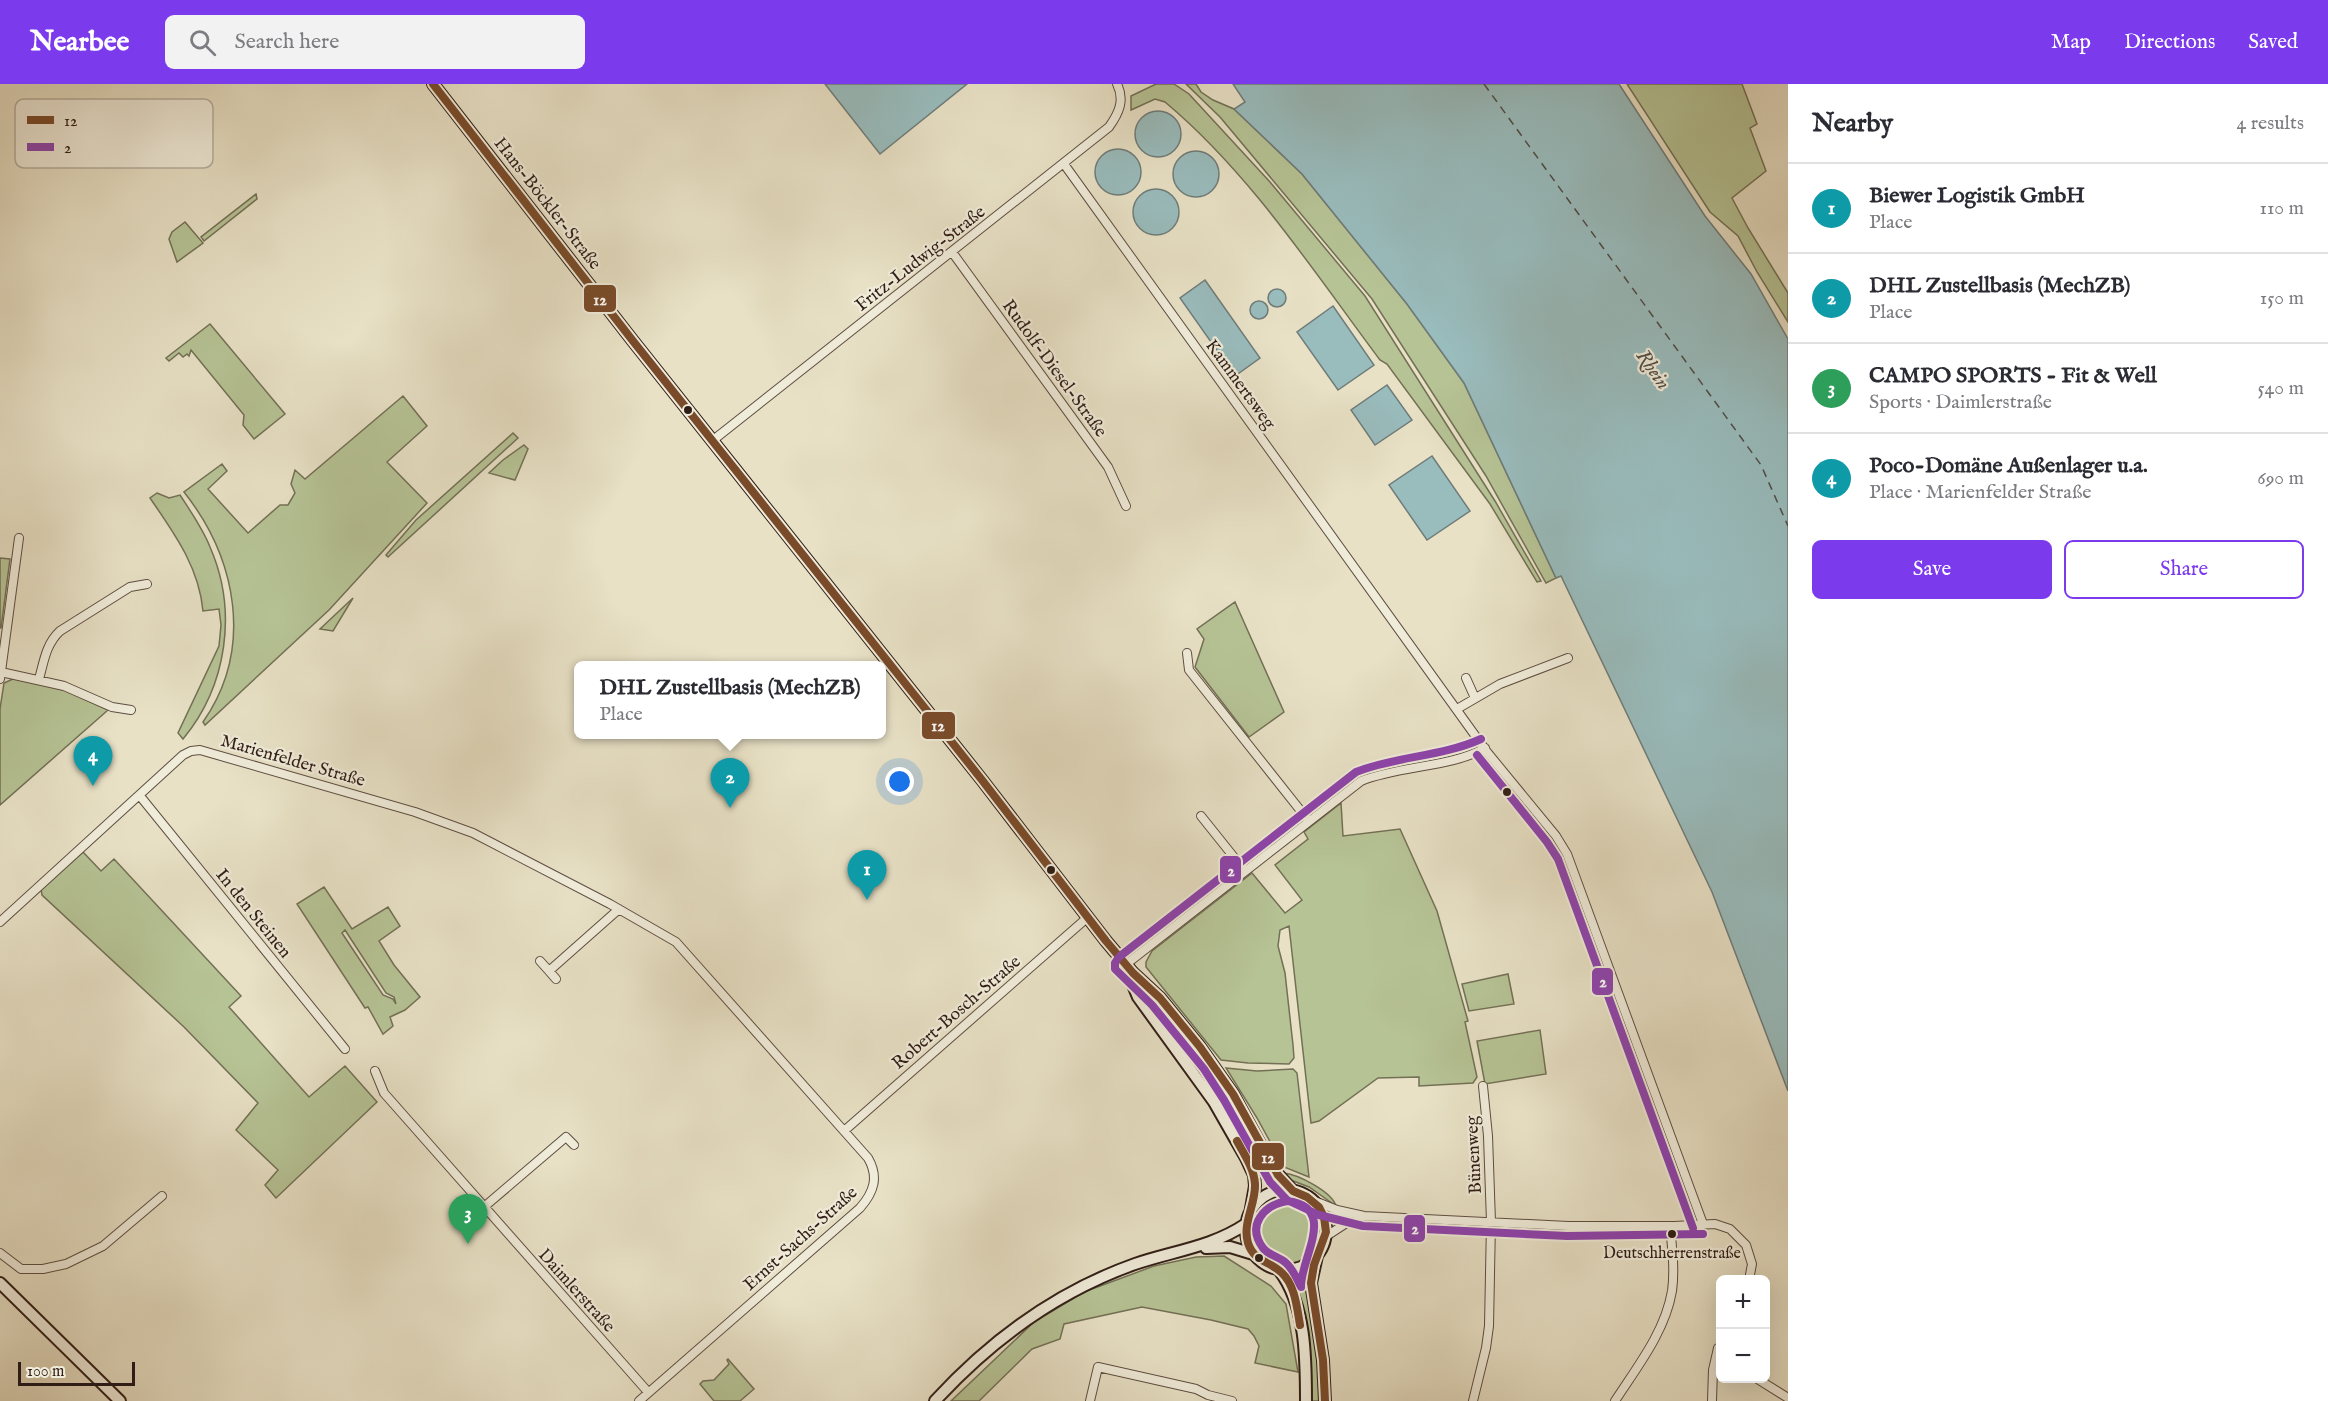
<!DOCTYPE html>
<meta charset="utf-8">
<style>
body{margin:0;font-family:"IM FELL English",serif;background:#f2f2f3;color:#2b2b33}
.controls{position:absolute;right:18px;bottom:18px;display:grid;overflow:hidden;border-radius:9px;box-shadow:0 6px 24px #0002}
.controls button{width:54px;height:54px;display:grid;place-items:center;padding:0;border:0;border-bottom:2px solid #e1e1e2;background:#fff;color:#2b2b33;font:30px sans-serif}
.scale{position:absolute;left:18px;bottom:15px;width:117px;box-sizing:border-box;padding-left:6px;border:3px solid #301d16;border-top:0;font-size:16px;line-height:21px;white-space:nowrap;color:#301d16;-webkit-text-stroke:4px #f0ecda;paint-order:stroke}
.you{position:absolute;left:900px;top:698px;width:21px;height:21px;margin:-15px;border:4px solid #fff;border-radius:50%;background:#1a73e8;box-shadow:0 0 0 9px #1a73e833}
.badge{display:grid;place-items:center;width:39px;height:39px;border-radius:50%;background:#7c3aed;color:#fff;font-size:20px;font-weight:700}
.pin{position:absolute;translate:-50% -50px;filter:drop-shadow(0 2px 3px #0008)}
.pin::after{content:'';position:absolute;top:32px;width:21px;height:18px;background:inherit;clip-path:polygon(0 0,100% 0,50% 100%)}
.popup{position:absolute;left:574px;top:577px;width:312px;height:78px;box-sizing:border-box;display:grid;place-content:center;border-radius:9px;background:#fff;filter:drop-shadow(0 2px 4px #0005);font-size:20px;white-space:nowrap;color:#7c7c81}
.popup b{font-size:22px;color:#2b2b33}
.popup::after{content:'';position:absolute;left:50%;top:100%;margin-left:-12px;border:12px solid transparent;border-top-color:#fff}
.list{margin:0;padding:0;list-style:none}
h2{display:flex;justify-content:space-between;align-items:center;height:78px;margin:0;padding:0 24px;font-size:26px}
h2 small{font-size:20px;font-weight:400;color:#7c7c81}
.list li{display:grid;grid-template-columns:39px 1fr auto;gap:18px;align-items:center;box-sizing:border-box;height:90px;padding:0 24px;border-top:2px solid #e1e1e2}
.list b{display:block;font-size:22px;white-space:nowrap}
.list p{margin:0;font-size:20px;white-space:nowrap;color:#7c7c81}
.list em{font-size:20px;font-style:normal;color:#7c7c81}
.actions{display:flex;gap:12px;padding:18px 24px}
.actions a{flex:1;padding:14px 0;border:2px solid #7c3aed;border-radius:9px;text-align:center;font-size:21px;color:#7c3aed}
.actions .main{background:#7c3aed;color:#fff}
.icon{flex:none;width:33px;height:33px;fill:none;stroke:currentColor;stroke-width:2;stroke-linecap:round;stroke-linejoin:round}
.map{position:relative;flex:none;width:1788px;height:1317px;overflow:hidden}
header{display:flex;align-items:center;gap:36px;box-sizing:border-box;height:84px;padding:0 30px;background:#7c3aed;color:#fff}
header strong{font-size:28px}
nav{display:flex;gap:33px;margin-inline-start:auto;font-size:21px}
.search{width:420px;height:54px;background:#f2f2f3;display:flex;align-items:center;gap:15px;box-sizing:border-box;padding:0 21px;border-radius:9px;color:#7c7c81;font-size:22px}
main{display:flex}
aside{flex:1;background:#fff}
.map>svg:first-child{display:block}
</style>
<header>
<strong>Nearbee</strong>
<div class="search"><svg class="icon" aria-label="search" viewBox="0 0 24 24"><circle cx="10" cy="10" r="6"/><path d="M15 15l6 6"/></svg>Search here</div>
<nav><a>Map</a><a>Directions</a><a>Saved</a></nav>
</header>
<main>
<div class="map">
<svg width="1788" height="1317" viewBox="0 0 1788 1317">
<rect width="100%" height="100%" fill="#e8e1c6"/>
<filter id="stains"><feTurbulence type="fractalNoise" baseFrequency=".00333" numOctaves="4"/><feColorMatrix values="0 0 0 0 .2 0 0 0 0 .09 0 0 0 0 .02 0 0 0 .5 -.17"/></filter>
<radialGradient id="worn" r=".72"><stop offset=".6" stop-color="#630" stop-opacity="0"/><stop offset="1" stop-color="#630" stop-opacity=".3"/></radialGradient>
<path fill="#b6c395" stroke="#737056" stroke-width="1.5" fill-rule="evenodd" d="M1156,0H1174L1189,10L1270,98L1365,212L1495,417L1541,497L1537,498L1490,420L1387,280L1380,276C1314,188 1250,89 1165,18L1155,15L1131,26V12Z
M1186,0H1196L1201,8L1213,16L1234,25L1302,90L1407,220L1464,299L1556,494L1546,499L1486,392L1372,215L1220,33Z
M1627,0H1742L1757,40L1750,44L1766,87L1732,114L1748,144L1788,209V238L1757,188L1738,152L1710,128Z
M256,110L257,115L204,157L201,153Z
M185,138L203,159L177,178L169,155L172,148Z
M210,240L285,330L254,355L243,341L244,331L191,266L189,272L187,270L183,273L179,269L169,277L166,274Z
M403,312L427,342L387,378L427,419L329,526L205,641L203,638C254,565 237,475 184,408L222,380L227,387L208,405L248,449L280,421H288L295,409L291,400L295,386L305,395Z
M513,349L518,354L388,473L386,471L416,436Z
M524,361L528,365L515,396L489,389L503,376Z
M157,409L169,414L180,411C191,428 203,445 210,463C238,527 227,602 183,655L178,649L219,562L221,541L219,525L203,527C199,483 174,449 150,414Z
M0,474L10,475L1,544H0Z
M353,514L333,547L320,545Z
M1235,518L1284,628L1249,653L1195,583L1204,555L1197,545Z
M15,594L63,605L108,626L0,721V625L4,599Z
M1341,719L1343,752L1400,745L1437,827L1468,937L1465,938L1477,993L1473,999L1419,1002V993L1378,994L1319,1037L1311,1039L1289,842L1280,846L1278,862L1285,889L1293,961L1294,974L1289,980L1248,979L1221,976L1146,883V878L1152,867L1252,789L1285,829L1302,816L1275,781L1308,755L1304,748Z
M83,768L101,787L114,775L241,912L229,923L309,1013L345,982L377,1018L276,1114L265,1101L278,1086L236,1046L258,1019L184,943L42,811L41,805Z
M324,803L352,845L388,823L400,842L379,857L394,881L420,913L405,926L390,933L393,942L383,950L368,923L365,924L297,820ZM345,846L386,909L394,913L396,920L393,915L383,911L342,849Z
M1508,890L1514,920L1469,927L1462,900Z
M1139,901L1147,904L1218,994L1273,1090L1258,1097L1143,916Z
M1540,946L1546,990L1485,1000L1477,957Z
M1226,984L1257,987L1293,985L1297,989L1309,1093L1284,1083L1257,1034Z
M1283,1089C1298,1090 1332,1108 1336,1122L1309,1103L1288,1095Z
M1252 1146a34 34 0 1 1 68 0a34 34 0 1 1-68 0Z
M1224,1172L1271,1202L1286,1220L1298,1288L1255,1279L1259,1262L1254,1252L1248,1245L1211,1236L1142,1223L1064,1240L1060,1255L1032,1265L979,1317H951L1034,1238L1084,1208L1154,1182L1196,1173Z
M1308,1202L1316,1248L1322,1317H1309L1295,1204Z
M728,1275L754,1305L740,1317H714L700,1300L703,1297L714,1296L729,1280L727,1276Z"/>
<path fill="#99bcbd" stroke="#6f7c7a" stroke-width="1.5" d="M825,0H967L880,70Z
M1233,0H1619L1705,132L1751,190L1788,255V1007L1712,808L1561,492L1556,494L1464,299L1407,220L1302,90L1234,25L1245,18Z
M1135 50a23 23 0 1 1 46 0a23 23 0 1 1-46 0Z
M1095 88a23 23 0 1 1 46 0a23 23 0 1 1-46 0Z
M1173 90a23 23 0 1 1 46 0a23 23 0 1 1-46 0Z
M1133 128a23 23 0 1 1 46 0a23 23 0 1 1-46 0Z
M1205,196L1260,274L1235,292L1180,214Z
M1268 214a9 9 0 1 1 18 0a9 9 0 1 1-18 0Z
M1250 226a9 9 0 1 1 18 0a9 9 0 1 1-18 0Z
M1333,222L1374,281L1338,306L1297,248Z
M1387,301L1412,336L1375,361L1351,326Z
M1432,372L1470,427L1427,456L1389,401Z"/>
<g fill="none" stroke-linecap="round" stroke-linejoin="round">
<path stroke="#504d48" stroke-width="1.5" stroke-dasharray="8 6" stroke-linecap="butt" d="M1484,0L1761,381L1788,442"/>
<g stroke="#5e4e42" stroke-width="10">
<path id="street" d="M1064,80L1487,668L1556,752L1567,770L1703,1140
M952,168L1108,383L1126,422
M712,357L1109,43C1119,29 1125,16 1117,0
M1187,569L1189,586L1308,736
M1,588L64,602L112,623L131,626
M1466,594L1475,614
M0,595L19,454
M39,595C44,577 46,560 60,547L130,503L147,500
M1457,625L1500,600L1568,574
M140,712L345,965
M1201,732L1245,787
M0,838L183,671L191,667L200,666L415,728L473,749L610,820L676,858L868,1074C879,1093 874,1108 860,1124L639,1317
M540,877L549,887L619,825
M1125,881L1361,697C1401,681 1450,684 1485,664
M549,887L556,895
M375,987L384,1009L648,1308
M844,1047L1088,833
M1312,1116L1337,1126L1364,1132L1568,1142H1674L1715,1140L1730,1145L1746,1161L1752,1180L1749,1196
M484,1123L566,1053L574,1061
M1325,1153L1348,1138L1363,1132
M0,1169L21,1185H43L66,1180L103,1162L162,1112
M1756,1294L1788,1314
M1090,1317L1098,1283L1196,1305L1208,1311L1232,1317
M1473,1317L1486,1264L1489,1242L1491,1138L1488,1052L1483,1002
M1615,1317C1637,1283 1665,1248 1672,1207C1675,1186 1672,1163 1670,1142
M1712,1317L1713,1286L1718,1264"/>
</g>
<g stroke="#301d16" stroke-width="14">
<path id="secondary" d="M433,0L633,257L982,696L1106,857L1133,889L1160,914L1200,963L1233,1010L1274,1086L1293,1107
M1126,884L1138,913L1214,1018L1246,1074L1254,1091L1255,1102L1250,1130
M1246 1146a40 40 0 1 1 80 0a40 40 0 1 1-80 0Z
M1206,1164L1230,1163L1253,1170
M1317,1172L1311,1199L1323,1276L1325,1317
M1279,1186C1306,1221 1306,1274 1306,1317
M0,1199L120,1317
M935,1317C991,1256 1056,1208 1135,1180C1173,1167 1212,1163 1246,1140"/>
</g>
<use href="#street" stroke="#f0ecda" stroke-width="8"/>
<use href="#secondary" stroke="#f0ecda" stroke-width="10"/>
<g stroke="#f0ecda" stroke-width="12">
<path id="bus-1" d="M433,0L633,257L982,696L1106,857L1133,889L1160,914L1200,963L1233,1010L1278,1091L1293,1107L1307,1113L1319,1123L1324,1133L1326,1148L1314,1181L1311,1199L1323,1276L1325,1317
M1237,1057C1244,1070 1254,1084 1255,1100C1256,1120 1242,1139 1248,1159C1254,1178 1270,1177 1282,1189C1295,1201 1297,1224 1300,1241"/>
</g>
<g stroke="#f0ecda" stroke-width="12">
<path id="bus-2" d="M1481,655C1441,673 1396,672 1356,688L1119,873L1115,879V885L1152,921L1204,985L1224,1016L1270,1098L1287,1116L1319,1131L1363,1142L1567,1152L1703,1150
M1477,671L1547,758L1558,775L1693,1144
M1287,1117C1339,1123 1300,1175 1301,1203C1297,1195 1293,1185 1286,1179C1279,1172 1269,1172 1263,1164C1246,1141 1264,1121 1287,1117Z"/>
</g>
<use href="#bus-1" stroke="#7a4b2a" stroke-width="8"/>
<use href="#bus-2" stroke="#8e44ad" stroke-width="8"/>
</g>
<g fill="#301d16" stroke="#f0ecda" stroke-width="2">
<circle cx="688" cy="326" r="5"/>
<circle cx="1507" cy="708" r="5"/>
<circle cx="1051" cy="786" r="5"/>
<circle cx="1672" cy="1150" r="5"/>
<circle cx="1259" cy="1174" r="5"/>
</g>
<g text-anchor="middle" stroke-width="4.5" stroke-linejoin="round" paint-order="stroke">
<g font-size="16" fill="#301d16" stroke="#f0ecda">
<text x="1672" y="1174">Deutschherrenstraße</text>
</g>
<g font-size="18" fill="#301d16" stroke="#f0ecda">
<text transform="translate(548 119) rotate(52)" y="6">Hans-Böckler-Straße</text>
<text transform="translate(920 174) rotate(-38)" y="6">Fritz-Ludwig-Straße</text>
<text transform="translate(1055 284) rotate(54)" y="6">Rudolf-Diesel-Straße</text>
<text transform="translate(1241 300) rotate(54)" y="6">Kammertsweg</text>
<text transform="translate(293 676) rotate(16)" y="6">Marienfelder Straße</text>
<text transform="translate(254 829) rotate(51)" y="6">In den Steinen</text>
<text transform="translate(956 928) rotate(-41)" y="6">Robert-Bosch-Straße</text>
<text transform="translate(1473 1071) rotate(-93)" y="6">Bünenweg</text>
<text transform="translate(800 1154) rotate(-42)" y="6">Ernst-Sachs-Straße</text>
<text transform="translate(577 1206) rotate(48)" y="6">Daimlerstraße</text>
</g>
<g font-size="20" font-style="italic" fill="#504d48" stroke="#f0ecda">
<text transform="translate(1654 285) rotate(55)" y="7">Rhein</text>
</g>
</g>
<rect x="15" y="15" width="198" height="69" rx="9" fill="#f0ecda" stroke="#b6ae9f" stroke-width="1.5"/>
<rect x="27" y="32" width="27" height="8" fill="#7a4b2a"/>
<rect x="27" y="59" width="27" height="8" fill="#8e44ad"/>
<g font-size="16" fill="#301d16">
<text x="64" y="42">12</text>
<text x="64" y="69">2</text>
</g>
<g stroke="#f0ecda" stroke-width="2">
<rect x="583" y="200" width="34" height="29" rx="6" fill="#7a4b2a"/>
<rect x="921" y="627" width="35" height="29" rx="6" fill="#7a4b2a"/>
<rect x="1219" y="771" width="23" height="29" rx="6" fill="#8e44ad"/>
<rect x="1591" y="883" width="23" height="29" rx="6" fill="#8e44ad"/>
<rect x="1251" y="1058" width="34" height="29" rx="6" fill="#7a4b2a"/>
<rect x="1403" y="1130" width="23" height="29" rx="6" fill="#8e44ad"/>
</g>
<g font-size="16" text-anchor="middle" font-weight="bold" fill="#fff">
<text x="600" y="221">12</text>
<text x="938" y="647">12</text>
<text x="1231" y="792">2</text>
<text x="1603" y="903">2</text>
<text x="1268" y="1079">12</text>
<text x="1415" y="1150">2</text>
</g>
<rect width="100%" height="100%" filter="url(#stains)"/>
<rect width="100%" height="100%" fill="url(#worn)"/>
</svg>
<div class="controls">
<button>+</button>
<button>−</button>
</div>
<div class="scale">100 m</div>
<div class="you"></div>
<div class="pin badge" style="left:867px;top:816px;background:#0f9aa8">1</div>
<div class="pin badge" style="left:730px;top:724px;background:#0f9aa8">2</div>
<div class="popup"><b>DHL Zustellbasis (MechZB)</b>Place</div>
<div class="pin badge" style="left:468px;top:1160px;background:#2e9e5b">3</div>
<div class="pin badge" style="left:93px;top:702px;background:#0f9aa8">4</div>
</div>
<aside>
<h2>Nearby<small>4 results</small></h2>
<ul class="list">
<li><span class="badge" style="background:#0f9aa8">1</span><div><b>Biewer Logistik GmbH</b><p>Place</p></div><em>110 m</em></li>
<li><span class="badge" style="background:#0f9aa8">2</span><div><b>DHL Zustellbasis (MechZB)</b><p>Place</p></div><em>150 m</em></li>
<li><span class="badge" style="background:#2e9e5b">3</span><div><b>CAMPO SPORTS - Fit &amp; Well</b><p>Sports · Daimlerstraße</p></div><em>540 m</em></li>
<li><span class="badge" style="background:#0f9aa8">4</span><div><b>Poco-Domäne Außenlager u.a.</b><p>Place · Marienfelder Straße</p></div><em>690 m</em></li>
</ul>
<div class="actions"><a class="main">Save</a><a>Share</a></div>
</aside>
</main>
